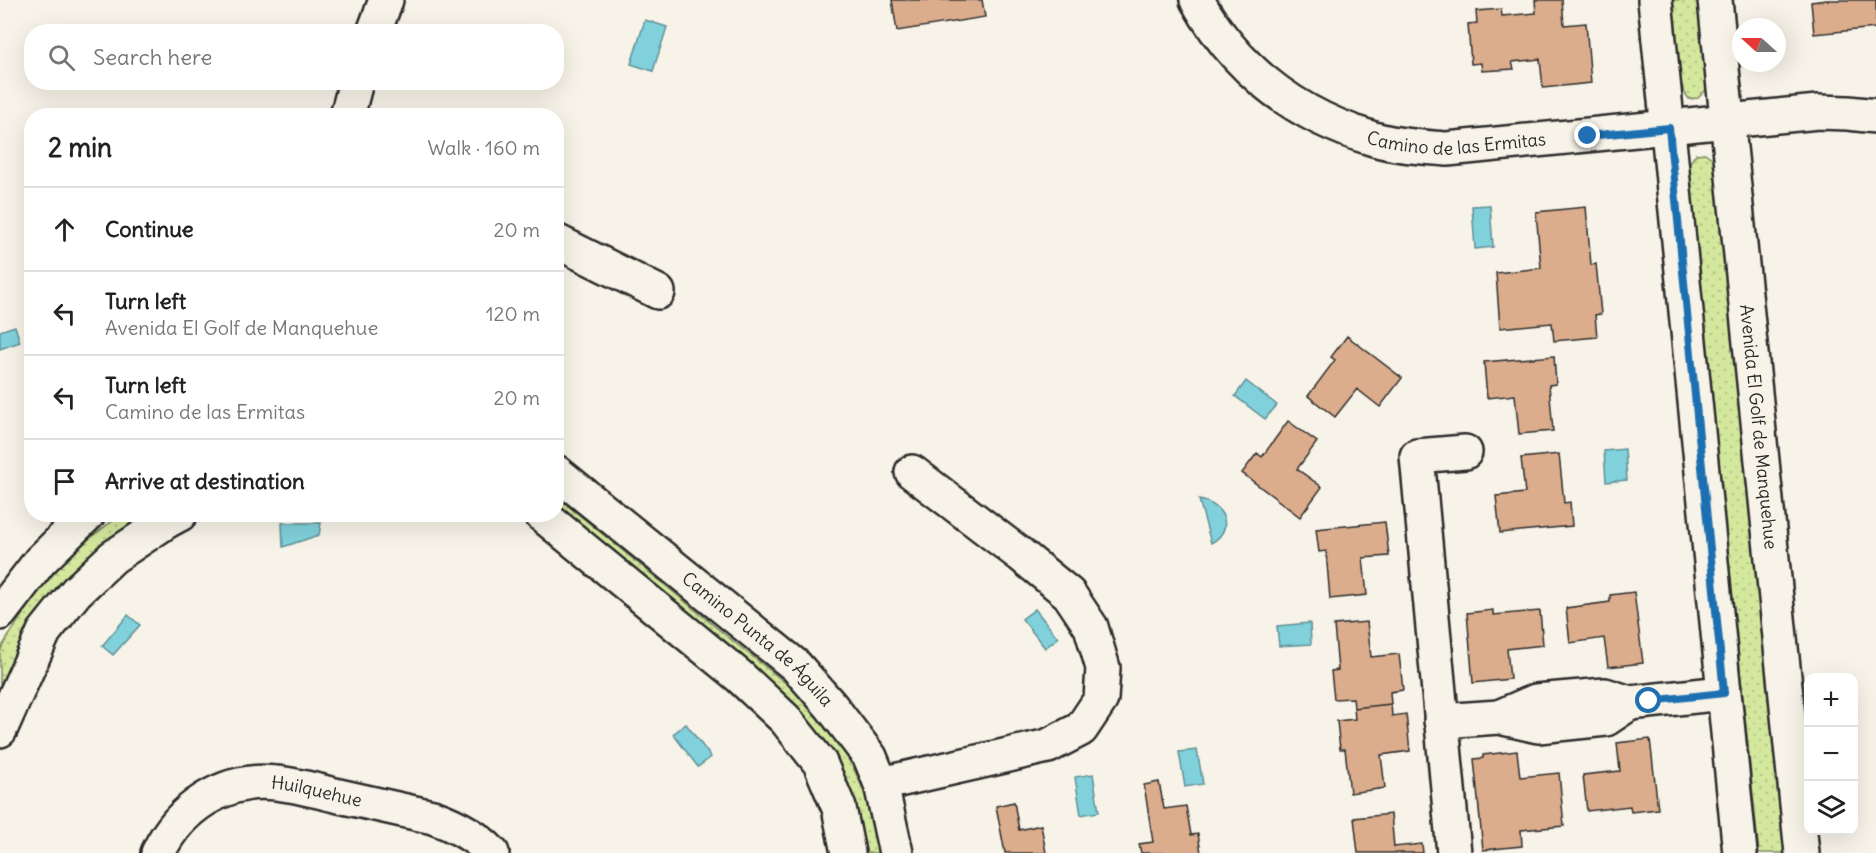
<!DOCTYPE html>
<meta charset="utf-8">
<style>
body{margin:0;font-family:Delius,sans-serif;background:#f6f6f6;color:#222}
.controls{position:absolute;right:18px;bottom:18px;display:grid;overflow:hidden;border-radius:12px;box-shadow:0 6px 24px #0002}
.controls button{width:54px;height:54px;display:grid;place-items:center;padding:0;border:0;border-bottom:2px solid #e0e0e0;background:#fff;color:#222;font:30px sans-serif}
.compass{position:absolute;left:1732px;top:18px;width:54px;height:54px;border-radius:50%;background:#fff;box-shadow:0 6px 24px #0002;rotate:291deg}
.stop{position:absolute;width:18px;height:18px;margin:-14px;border:4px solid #1f6fb2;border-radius:50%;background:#fff}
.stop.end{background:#1f6fb2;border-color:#fff;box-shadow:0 2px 6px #0008}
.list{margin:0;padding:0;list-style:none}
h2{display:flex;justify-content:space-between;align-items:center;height:78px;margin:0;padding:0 24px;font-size:26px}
h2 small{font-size:20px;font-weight:400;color:#767676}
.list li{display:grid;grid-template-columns:39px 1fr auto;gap:18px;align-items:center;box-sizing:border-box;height:84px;padding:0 24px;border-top:2px solid #e0e0e0}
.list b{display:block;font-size:22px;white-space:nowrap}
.list p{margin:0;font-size:20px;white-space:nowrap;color:#767676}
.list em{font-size:20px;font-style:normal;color:#767676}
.icon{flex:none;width:33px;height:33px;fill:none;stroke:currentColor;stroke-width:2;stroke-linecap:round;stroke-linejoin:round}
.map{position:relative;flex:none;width:1876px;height:853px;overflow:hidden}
.search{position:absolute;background:#fff;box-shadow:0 6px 24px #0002;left:24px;top:24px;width:540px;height:66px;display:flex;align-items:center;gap:15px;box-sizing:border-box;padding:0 21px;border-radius:24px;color:#767676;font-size:22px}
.panel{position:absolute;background:#fff;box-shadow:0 6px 24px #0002;left:24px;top:108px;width:540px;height:414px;border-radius:24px}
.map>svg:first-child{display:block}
</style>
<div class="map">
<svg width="1876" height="853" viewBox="0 0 1876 853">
<defs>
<pattern id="grass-dots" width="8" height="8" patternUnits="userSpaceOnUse" patternTransform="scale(1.5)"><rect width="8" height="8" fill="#d3e89d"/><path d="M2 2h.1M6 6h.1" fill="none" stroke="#b5c787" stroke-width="1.8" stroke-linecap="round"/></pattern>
</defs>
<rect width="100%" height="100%" fill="#f7f3e8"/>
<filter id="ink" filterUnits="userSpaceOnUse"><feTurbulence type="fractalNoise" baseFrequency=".0167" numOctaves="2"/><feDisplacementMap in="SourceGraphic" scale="12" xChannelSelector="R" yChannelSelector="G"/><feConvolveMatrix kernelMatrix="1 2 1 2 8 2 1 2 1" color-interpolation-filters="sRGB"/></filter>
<g filter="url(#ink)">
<path fill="url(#grass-dots)" stroke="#7f8a64" stroke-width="1.5" d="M1672,0H1698L1707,81L1706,90L1698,98L1689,99L1684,92L1681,83Z
M1705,153L1717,162L1735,363L1786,853H1759L1688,165L1696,154Z
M556,496C606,537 655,577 705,618C730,640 758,660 783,681C819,710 852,756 867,800C873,817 876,835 878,853H862L853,802L557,510Z
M122,515H152C138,523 122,531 108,541C58,578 24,632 0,689C0,678 0,663 0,652C2,644 10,635 14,628C41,583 77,543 122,515Z"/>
<path fill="#81d1dc" stroke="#5f8f95" stroke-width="1.5" d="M645,20L667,27L653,71L631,64Z
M1490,205L1493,247L1475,249L1472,206Z
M15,326L20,342L0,349V331Z
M1246,381L1277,405L1265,419L1235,396Z
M1625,449L1627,480L1606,482L1604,451Z
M1199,500C1225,504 1235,530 1211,543Z
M282,523H321L319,535L283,547Z
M1035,609L1058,638L1045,648L1022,619Z
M128,615L140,625L113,655L102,646Z
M1310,623L1311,644L1279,646L1277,626Z
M686,724L711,757L698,767L673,734Z
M1197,750L1203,784L1185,787L1179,752Z
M1093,774L1099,812L1081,815L1075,777Z"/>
<path fill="#dcad8d" stroke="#2b2b2b" stroke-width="1.5" d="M892,0H982L985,17L897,31Z
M1535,0H1562L1564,25L1586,23L1591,83L1543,88L1540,59L1512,62L1514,69L1482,71L1481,63L1471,64L1468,24L1477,23L1476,11L1501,9L1502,16L1536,13Z
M1827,0H1876V28L1814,34L1811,2Z
M1586,207L1591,265L1596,264L1601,314L1595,315L1597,337L1554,341L1552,323L1500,328L1496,273L1541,268L1536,212Z
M1347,336L1402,378L1380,407L1357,389L1335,417L1308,396L1335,360L1331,357Z
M1554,356L1556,384L1549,385L1553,431L1519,434L1515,395L1487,398L1484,362Z
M1288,421L1317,442L1297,469L1322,487L1300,517L1242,473L1257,453L1262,457Z
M1559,454L1564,503L1570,502L1572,526L1500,533L1496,496L1525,493L1521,458Z
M1385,522L1389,556L1363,558L1367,595L1330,599L1326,551L1319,552L1316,529Z
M1634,592L1643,663L1608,667L1604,638L1570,643L1566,608L1610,602V595Z
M1493,610V615L1540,611L1543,645L1507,649L1510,679L1473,683L1467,613Z
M1367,622L1371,657L1399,654L1403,690L1390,692L1391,704L1354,708L1353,698L1334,699L1331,671L1338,670L1334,625Z
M1391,704L1392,716L1406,714L1410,751L1381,755L1385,788L1350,793L1345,749H1340L1337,721L1355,719L1354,708Z
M1650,739L1658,809L1631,812L1630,806L1587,811L1583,775L1620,771L1617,743Z
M1517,751L1520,777L1559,773L1564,826L1521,830L1522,846L1483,850L1474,759L1483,758V755Z
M1159,782L1164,809L1186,806L1191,835L1198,834L1201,853H1141L1139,844L1153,842L1144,785Z
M1014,802L1019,830L1041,825L1046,853H1005L996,806Z
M1391,814L1394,847L1422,844L1423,853H1358L1354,818Z"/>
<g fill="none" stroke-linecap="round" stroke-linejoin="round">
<g stroke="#2b2b2b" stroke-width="38">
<g id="minor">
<path id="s1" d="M1197,0C1236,70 1297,116 1374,139C1397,146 1423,147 1447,149L1818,112L1848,113L1876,116"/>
<path d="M1655,0L1740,853"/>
<path id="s2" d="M1715,0L1802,853"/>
<path d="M374,32L386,0"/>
<path d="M347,116L356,82"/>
<path d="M556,241L658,292"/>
<path id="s3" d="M556,472L796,666L831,706L870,757L881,784L896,853"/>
<path d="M541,514L739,676L785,719L820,763L839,808L848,853"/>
<path d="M0,613L40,561L88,514"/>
<path d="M1630,703L1723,693"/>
<path d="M1441,721L1499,717L1538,726L1606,719L1630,703L1605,695L1536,701L1499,717"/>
<path d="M0,730L44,632L76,592L113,557L167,521L180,514"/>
<path d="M881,784L1048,746L1081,729L1101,699L1103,668L1091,627L1069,594L1021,555L912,472"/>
<path id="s4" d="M158,853C179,808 225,777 276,783C297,785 318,791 339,796C370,803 402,810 433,817C456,825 475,835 492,853"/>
<path d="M1454,853L1417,456L1465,452"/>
</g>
</g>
<use href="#minor" stroke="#f7f3e8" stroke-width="33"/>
</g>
</g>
<g fill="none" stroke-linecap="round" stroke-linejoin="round" filter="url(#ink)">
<path stroke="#1f6fb2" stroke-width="8" d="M1588,136L1669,128L1724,693L1649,701"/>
</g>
<g text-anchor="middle" stroke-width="4.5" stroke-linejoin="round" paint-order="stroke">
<g font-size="18" fill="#2b2b2b" stroke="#f7f3e8">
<text dy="6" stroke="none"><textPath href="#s1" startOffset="314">Camino de las Ermitas</textPath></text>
<text dy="6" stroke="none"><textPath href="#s2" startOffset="429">Avenida El Golf de Manquehue</textPath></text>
<text dy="6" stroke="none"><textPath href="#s3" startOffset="262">Camino Punta de Águila</textPath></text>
<text dy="6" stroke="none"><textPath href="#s4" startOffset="188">Huilquehue</textPath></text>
</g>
</g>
</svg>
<div class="controls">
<button>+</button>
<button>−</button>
<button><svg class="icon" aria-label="layers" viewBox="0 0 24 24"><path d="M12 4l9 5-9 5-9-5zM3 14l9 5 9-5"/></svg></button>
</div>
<svg class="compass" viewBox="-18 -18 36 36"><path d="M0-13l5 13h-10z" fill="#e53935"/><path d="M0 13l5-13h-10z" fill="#767676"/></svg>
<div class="stop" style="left:1649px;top:701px"></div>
<div class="stop end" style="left:1588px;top:136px"></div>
<div class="search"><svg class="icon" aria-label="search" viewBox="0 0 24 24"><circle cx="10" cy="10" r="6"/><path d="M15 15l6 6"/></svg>Search here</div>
<section class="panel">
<h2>2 min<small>Walk · 160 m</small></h2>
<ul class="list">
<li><svg class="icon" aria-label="ahead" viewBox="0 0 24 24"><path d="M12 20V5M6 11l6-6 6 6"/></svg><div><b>Continue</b></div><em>20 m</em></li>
<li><svg class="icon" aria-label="left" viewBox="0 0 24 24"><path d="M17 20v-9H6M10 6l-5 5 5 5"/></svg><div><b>Turn left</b><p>Avenida El Golf de Manquehue</p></div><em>120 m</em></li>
<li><svg class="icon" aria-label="left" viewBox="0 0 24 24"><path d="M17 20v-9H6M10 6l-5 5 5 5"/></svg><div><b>Turn left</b><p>Camino de las Ermitas</p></div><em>20 m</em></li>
<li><svg class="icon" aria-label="arrive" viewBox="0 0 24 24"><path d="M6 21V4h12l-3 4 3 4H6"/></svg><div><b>Arrive at destination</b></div></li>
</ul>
</section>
</div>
